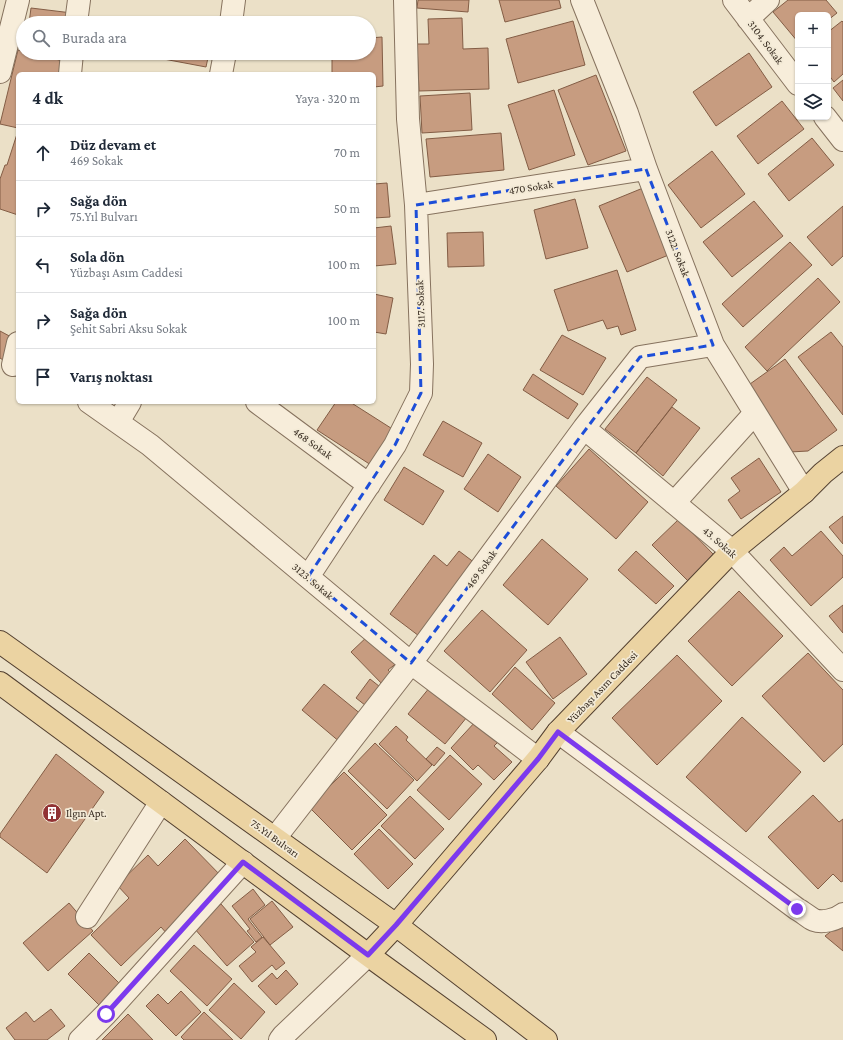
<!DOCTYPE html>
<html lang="tr">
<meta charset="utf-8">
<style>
body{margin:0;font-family:"Crimson Pro",serif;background:#f2f2f3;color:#1f2937}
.controls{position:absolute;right:12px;top:12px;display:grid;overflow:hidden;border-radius:6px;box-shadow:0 1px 3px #0004}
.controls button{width:36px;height:36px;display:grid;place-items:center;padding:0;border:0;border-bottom:1px solid #e0e1e3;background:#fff;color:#1f2937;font:20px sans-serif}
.stop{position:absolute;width:12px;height:12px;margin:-9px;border:3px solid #7c3aed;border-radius:50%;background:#fff}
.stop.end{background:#7c3aed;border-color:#fff;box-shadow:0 1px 4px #0008}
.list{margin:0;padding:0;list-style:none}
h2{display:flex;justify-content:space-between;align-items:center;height:52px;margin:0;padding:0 16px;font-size:17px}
h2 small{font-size:13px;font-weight:400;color:#747a83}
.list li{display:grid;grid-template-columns:26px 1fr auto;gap:12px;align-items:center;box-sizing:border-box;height:56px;padding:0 16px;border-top:1px solid #e0e1e3}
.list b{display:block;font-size:15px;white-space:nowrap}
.list p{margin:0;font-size:13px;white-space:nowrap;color:#747a83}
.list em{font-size:13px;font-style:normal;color:#747a83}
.icon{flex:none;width:22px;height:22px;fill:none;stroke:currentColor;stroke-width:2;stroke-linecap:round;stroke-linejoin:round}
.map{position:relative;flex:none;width:843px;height:1040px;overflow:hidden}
.search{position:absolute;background:#fff;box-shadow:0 1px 3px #0004;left:16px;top:16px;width:360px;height:44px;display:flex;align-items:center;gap:10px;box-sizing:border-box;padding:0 14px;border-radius:22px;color:#747a83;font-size:15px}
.panel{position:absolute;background:#fff;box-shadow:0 1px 3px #0004;left:16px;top:72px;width:360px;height:332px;border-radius:6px}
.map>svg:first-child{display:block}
</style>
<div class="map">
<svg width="843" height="1040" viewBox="0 0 843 1040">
<rect width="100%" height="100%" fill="#ebe0c7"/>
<path fill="#c79c80" stroke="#835d45" d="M418,0H469L468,12L417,8Z
M499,0H559L561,8L505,22Z
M788,0H826L837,13L828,20V15H798V42L773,12Z
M31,8L72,13L71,23H29Z
M462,18L463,49L488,48L489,89L419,91L417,44H429L428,19Z
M573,21L585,65L518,83L506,39Z
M842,21L843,22V74L834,82L828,74V32Z
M382,37L383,86L374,87V74H332V53H369V38Z
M18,50L23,51V53H31L67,62L64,74H18V128L0,124Z
M154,53H209L206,67L153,57Z
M749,53L772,87L716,126L693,92Z
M596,75L626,151L588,165L558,90Z
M843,80V101L833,88Z
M554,90L575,155L529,170L508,105Z
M470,93L472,130L422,133L420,96Z
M782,101L804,129L758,164L737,136Z
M501,133L504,170L430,177L426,139Z
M17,134H18V215L0,209V179L5,165H7Z
M812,138L834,165L789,201L768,174Z
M712,151L745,194L701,228L668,185Z
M387,183L390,217L374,218V184Z
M643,188L671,254L627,272L599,206Z
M575,199L588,248L546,259L534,210Z
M754,201L783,236L732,277L703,242Z
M843,206V256L832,266L807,237Z
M391,226L396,264L374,266V228Z
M483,232L484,266L448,267L447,233Z
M790,242L812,265L743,327L722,304Z
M617,270L636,330L621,335L618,326L607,329L603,320L568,331L554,290Z
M818,278L840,302L767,371L745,347Z
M374,294L393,298L386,334L374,332Z
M0,331L15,339L3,360L0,358Z
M831,332L843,347V415L798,357Z
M562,335L606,358L583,395L540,370Z
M785,359L837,430L808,451L790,452L743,389Z
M533,374L578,404L568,419L523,390Z
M647,377L677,400L636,453L605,429Z
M336,402H350L394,430L371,465L317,430Z
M672,407L700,428L663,476L636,453Z
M443,421L482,443L463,477L423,455Z
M589,449L648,502L616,539L556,486Z
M488,454L521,477L498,512L464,489Z
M759,458L781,492L741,519L728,500L740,491L731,478Z
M404,467L444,491L423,525L384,500Z
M843,516V544L829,527Z
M679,519L714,555L688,581L652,545Z
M821,531L843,556V577L811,606L770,560L784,547L792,556Z
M542,539L588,579L548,625L503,585Z
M459,551L479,566L423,639L390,614L434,555L447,566Z
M636,551L674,586L656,604L618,570Z
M739,591L783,636L732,686L688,641Z
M843,605V633L829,616Z
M482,610L527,650L490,692L444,651Z
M370,634L398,662L388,670L395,677L385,687L351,652Z
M560,637L587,674L553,699L526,662Z
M808,653L843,690V744L824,762L762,696Z
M677,655L722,701L657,765L612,718Z
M515,667L555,703L532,730L492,694Z
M370,679L384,690L370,709L356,698Z
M324,684L362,715L341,743L302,710Z
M430,687L467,717L445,744L408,714Z
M742,717L801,772L746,832L686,777Z
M476,721L498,742L494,746L512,762L494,780L478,765L473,770L451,748Z
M396,726L408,737L406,740L432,765L417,781L379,744Z
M375,743L414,780L387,809L348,771Z
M437,747L445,753L434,766L426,759Z
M56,754L104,792L47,873L0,837V834Z
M450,755L482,784L449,820L417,790Z
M344,772L387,815L352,850L309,807Z
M813,795L839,822L843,819V881L841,882L833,874L818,889L768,837Z
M410,796L444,829L415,859L381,826Z
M379,829L413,864L388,889L354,854Z
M185,839L225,880L168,935L161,927L121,966L91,935L129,898L117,885L148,855L158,866Z
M253,889L265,905L248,919L262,937L256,942L247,931L250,929L232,906Z
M272,901L293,927L270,945L250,919Z
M69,903L93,931L48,971L23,943Z
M221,904L254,942L227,966L194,928Z
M843,922V951L825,936Z
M263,937L285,963L276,970L272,965L252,982L239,966L256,952L251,947Z
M194,945L232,979L207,1006L170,971Z
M89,953L120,984L99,1005L68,974Z
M286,970L298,984L276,1005L258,986L272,973L277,979Z
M234,983L265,1012L241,1039L209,1010Z
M181,991L201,1012L176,1036L146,1006L158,994L168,1004Z
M51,1009L65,1026L47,1040H15L6,1028L26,1012L34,1022Z
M204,1012L233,1040H184L181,1037Z
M128,1014L153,1040H102Z"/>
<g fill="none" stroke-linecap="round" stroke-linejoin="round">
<g stroke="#86725e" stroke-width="24">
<path id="minor" d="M582,0L627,113L646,169L713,345L804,492
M734,0L798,84
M748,19L768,0
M76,23L79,0
M231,23L234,0
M0,72L18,0
M70,74L72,53
M221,74L225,53
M825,117L843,140
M416,205L646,169
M13,365L18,343
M89,402L150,445L411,663L538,759
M257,402L369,485
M118,422L130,402
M584,428L732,551L843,670
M674,503L755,413
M308,577L395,445L421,393L422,364L416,205L408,119L405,0
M558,732L797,909C803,912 808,917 814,920C822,923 836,920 843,914
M275,838L411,663L584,428L640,357L713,345
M87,917L161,802
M80,1040L106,1014L243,862
M280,1040L283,1036L368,955"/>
</g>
<g stroke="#544131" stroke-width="24">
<path id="major" d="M0,642L396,925L546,1040
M0,683L368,955L485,1040
M368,955L396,925L538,759L558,732L732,551L804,492L823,473L843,457"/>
</g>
<use href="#minor" stroke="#f7edda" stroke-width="22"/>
<use href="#major" stroke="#ebd3a2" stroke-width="22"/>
</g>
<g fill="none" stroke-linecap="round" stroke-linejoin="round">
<path stroke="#7c3aed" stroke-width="5" d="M106,1014L243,862L368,955L396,925L538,759L558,732L797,909"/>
</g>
<path fill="none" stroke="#1d4ed8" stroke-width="3" stroke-dasharray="8 5" stroke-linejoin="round" d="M646,169L713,345L640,357L411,663L308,577L395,445L421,393L416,205Z"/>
<defs>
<g id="building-disc" transform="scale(1)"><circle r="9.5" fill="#913234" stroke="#f3ead6"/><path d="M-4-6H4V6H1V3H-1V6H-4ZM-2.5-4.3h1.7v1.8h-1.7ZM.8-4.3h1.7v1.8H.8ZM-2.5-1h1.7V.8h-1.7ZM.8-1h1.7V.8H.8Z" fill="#fff"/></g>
</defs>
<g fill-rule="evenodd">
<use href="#building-disc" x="52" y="813"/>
</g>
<g text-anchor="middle" stroke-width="3.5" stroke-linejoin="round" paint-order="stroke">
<g font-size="11" fill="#372b20" stroke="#f3ead6">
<text transform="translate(766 42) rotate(53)" y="4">3104. Sokak</text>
<text transform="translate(531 187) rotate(-9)" y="4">470 Sokak</text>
<text transform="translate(678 253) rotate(69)" y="4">3122. Sokak</text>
<text transform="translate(420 304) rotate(-92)" y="4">3117. Sokak</text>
<text transform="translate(313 443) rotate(36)" y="4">468 Sokak</text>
<text transform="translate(720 542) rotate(41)" y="4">43. Sokak</text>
<text transform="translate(481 569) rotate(-54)" y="4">469 Sokak</text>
<text transform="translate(313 581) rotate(40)" y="4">3123. Sokak</text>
<text transform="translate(602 687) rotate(-46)" y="4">Yüzbaşı Asım Caddesi</text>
<text transform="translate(275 838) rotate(36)" y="4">75.Yıl Bulvarı</text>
</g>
<g font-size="11" fill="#372b20" stroke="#f3ead6" text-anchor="start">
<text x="66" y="817">Ilgın Apt.</text>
</g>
</g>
</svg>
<div class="controls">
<button>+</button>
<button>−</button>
<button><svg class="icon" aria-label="layers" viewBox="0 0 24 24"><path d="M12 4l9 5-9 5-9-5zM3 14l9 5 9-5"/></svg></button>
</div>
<div class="stop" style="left:106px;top:1014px"></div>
<div class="stop end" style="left:797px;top:909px"></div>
<div class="search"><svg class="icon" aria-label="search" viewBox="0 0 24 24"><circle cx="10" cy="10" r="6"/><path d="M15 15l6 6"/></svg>Burada ara</div>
<section class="panel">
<h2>4 dk<small>Yaya · 320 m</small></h2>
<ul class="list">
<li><svg class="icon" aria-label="ahead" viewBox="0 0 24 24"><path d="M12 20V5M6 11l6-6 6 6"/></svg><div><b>Düz devam et</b><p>469 Sokak</p></div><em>70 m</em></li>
<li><svg class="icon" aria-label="right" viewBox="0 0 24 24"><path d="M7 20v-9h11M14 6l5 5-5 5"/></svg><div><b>Sağa dön</b><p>75.Yıl Bulvarı</p></div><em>50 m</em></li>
<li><svg class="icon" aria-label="left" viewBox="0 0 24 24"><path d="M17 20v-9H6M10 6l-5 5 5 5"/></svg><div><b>Sola dön</b><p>Yüzbaşı Asım Caddesi</p></div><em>100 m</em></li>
<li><svg class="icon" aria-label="right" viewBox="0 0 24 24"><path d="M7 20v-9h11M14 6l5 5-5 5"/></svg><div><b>Sağa dön</b><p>Şehit Sabri Aksu Sokak</p></div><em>100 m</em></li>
<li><svg class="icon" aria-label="arrive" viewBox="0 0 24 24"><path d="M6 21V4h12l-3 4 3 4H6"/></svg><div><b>Varış noktası</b></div></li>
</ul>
</section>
</div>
